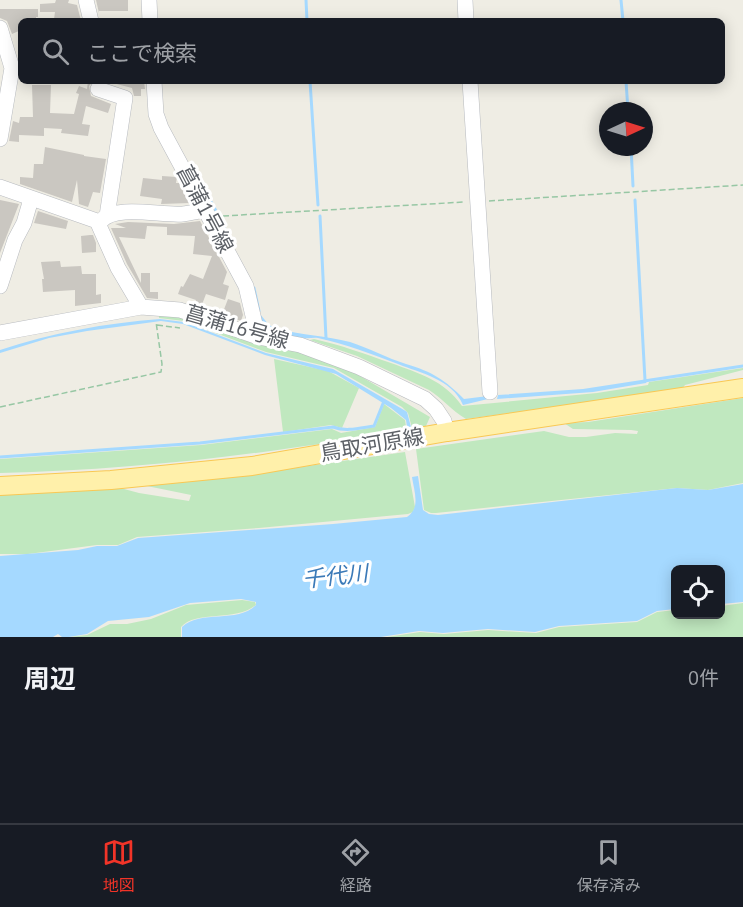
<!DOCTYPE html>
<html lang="ja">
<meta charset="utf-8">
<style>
body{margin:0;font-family:"PT Sans","Noto Sans JP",sans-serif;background:#242831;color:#f1f3f6}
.controls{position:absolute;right:18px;bottom:18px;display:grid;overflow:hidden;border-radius:9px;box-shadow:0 3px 15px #0003}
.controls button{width:54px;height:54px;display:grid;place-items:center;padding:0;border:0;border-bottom:2px solid #363941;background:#171b24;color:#f1f3f6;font:30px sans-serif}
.compass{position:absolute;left:599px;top:102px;width:54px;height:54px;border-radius:50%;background:#171b24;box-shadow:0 3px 15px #0003;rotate:86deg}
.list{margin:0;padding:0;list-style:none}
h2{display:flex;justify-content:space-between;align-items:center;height:78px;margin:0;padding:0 24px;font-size:26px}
h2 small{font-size:20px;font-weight:400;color:#9ea1a6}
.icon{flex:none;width:33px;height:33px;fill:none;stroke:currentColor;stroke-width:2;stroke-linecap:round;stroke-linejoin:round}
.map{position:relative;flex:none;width:743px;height:637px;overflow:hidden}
.search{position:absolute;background:#171b24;box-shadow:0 3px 15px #0003;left:18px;right:18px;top:18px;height:66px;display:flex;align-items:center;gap:15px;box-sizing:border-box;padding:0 21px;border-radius:9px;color:#9ea1a6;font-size:22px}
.sheet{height:186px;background:#171b24}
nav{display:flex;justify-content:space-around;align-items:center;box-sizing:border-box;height:84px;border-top:2px solid #363941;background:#171b24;font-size:16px;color:#9ea1a6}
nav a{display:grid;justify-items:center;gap:3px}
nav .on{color:#f23428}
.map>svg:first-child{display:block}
</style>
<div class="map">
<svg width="743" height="637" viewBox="0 0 743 637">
<rect width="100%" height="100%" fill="#efede4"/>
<path fill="#c0e8bf" d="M159,313L171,315L307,354L348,369L430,417L426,426L412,428L408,413L402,407L334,368L266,352L184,321L159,318Z
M314,339C341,345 365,354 391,363C418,373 444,380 462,406L597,393L648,385L649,382L743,368V370L685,385L682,389L466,419C451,410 443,399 429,390L357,356L310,340Z
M274,359L328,371L359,388L342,428L331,425L283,432Z
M743,398V483L708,490L677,488L436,513H431L424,510L416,449L544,431L569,437H586L615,433L637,434L638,431L631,430L573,429L564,423L588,422Z
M384,404L405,420L406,427L403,430C366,438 328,443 291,448C195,462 97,471 0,473V459L201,445L332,429L341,433L375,427Z
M405,452L415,507L413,512L408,514L259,528L137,537L118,545H97L28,554H0V493L113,486L139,493L189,501L191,495L142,485L266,472Z
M242,600L255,602L256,605C235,622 196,610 181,627V637H70L87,635L110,624H127L151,619L186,605Z
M743,603V637H387L420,632L444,634L488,630L536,633L559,627L637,622L657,612L675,610L676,614H720L721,606Z"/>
<path fill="#a5d9ff" d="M260,314L269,325L278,329C302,335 326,336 350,342C369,348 387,358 406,364C433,372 445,380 464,399L488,396V399L463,405C452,379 420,373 398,364C371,354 346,344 318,338C313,337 309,339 304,338C294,337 278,334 269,329C263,326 260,319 260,314Z
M160,319L184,322L266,353L333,369L404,410L407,412L411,427H407L406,420L391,408L336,374L265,355L183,324L161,321L87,331L49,338L0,353V350C51,333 106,323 160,319Z
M648,379L646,383L593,392L497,399L498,395L583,389Z
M418,476L423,510L429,514L438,515L677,488L708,490L743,484V602L721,604L720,570H676L675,609L657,611L637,621L559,626L535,632L488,629L443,633L419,631L381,637H182V627C201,609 237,624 256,605V602L241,599L190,603L149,617L108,621L87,634L69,637H62L58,634L53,637H0V556L78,550L97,546H117L138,538L333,524L407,517C421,508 414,491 412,477Z"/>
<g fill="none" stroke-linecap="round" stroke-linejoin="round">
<path stroke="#a5d9ff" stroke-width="3" d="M306,0L307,21
M621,0L623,21
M310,81L318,205
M626,81L628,111
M631,147L633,186
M193,169L216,211
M635,200L645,380
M320,216L326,338
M221,222L234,247
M254,288L259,311
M644,381L743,366
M0,457L200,443L333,427C346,432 360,428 374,426L384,401"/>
</g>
<path fill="#cac7c1" d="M56,0H69L68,3L77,5L81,21L54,19L55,12H40V4L55,3Z
M96,0H128V11H99V13Z
M0,9H38V17H36V21H21V30L12,34L7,21L0,18Z
M88,81H93L89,86L91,96L111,104L108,113L86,106L82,124L90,125L88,136L61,133L62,129L44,128V136L19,135V142L9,141L13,121L19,123L20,117H33L32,85H51L50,113L74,114L79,94L76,93L79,86L87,89Z
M105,81H144L145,89H141V96H134L132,88Z
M45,147L84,155V156L106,159L100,193L93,192L88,207L79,204L77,180L72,202L20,184V177L33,178L34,164H43Z
M162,176L177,177L176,183H180L190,203L161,204L162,199L140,196L143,178L162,180Z
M0,200L19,204L0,253Z
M38,211L68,221L66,229L34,223Z
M200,221L227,272L223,284L229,286L225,300L206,294L201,307L194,305L196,300L178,294L181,286L183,287L190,274L203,279L212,256L193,254L195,236L167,235V227L147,226L145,239L119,237L141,283V273H150V292H158V299L147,298L127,264L111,228H126L115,224L128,222L174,224Z
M90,235H93L96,243V252L82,253L81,236Z
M60,261L61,267L81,266L82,274H96V295L101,294V303L75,306V290L43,292L42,279H44L41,262Z
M228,299L240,303L243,315L241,321L227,316L228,314L223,312Z"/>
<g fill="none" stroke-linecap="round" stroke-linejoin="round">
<g stroke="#b7babf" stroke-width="16">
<path id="minor" d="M86,0L91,21
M149,0L150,21
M465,0L466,21
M0,28L12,68L0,139
M154,81L156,114L161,128L246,286L258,337
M470,81L490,392
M98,89L125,98L107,216
M0,187L97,221L118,268L141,307
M101,221C116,204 161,216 183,214C191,213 199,211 206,210
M0,286L15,240L24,223L31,199
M0,333L141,307L180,310L258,337L300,345L359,367L425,399L436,409L444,421L447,432"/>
</g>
<g stroke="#f9c854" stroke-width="20">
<path id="major" d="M0,486L111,480L252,466L447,432L743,388"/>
</g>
<path stroke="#97c7a4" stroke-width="1.5" stroke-dasharray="6 3" stroke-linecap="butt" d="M489,201L743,185
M223,216L464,202
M157,325L180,328
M0,407L161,372L162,364L156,322"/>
<use href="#minor" stroke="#fff" stroke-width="15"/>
<use href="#major" stroke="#fff0aa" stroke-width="18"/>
</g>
<g text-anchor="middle" stroke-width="6" stroke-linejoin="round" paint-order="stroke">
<g font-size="21" fill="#5c6066" stroke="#fff">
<text transform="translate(205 209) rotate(62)" y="7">菖蒲1号線</text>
<text transform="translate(237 327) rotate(16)" y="7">菖蒲16号線</text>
<text transform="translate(372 445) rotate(-10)" y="7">鳥取河原線</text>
</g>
<g font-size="22" font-style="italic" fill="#3b7ab8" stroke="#fff">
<text transform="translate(335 576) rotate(-6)" y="8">千代川</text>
</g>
</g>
</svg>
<div class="controls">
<button><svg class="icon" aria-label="locate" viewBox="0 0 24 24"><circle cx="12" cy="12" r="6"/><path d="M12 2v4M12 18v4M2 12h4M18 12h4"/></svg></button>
</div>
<svg class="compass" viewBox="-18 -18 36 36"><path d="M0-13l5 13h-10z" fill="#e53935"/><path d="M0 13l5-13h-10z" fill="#9ea1a6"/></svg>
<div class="search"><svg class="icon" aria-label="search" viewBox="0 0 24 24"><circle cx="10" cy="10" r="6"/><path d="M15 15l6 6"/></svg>ここで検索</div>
</div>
<section class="sheet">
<h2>周辺<small>0件</small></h2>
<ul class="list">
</ul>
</section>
<nav>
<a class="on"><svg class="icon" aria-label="map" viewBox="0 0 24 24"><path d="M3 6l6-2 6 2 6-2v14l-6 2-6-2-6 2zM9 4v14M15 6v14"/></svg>地図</a>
<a><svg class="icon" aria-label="directions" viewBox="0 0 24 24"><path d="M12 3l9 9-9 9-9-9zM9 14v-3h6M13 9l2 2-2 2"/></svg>経路</a>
<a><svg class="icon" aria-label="saved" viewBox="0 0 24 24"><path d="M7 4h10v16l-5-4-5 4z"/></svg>保存済み</a>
</nav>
